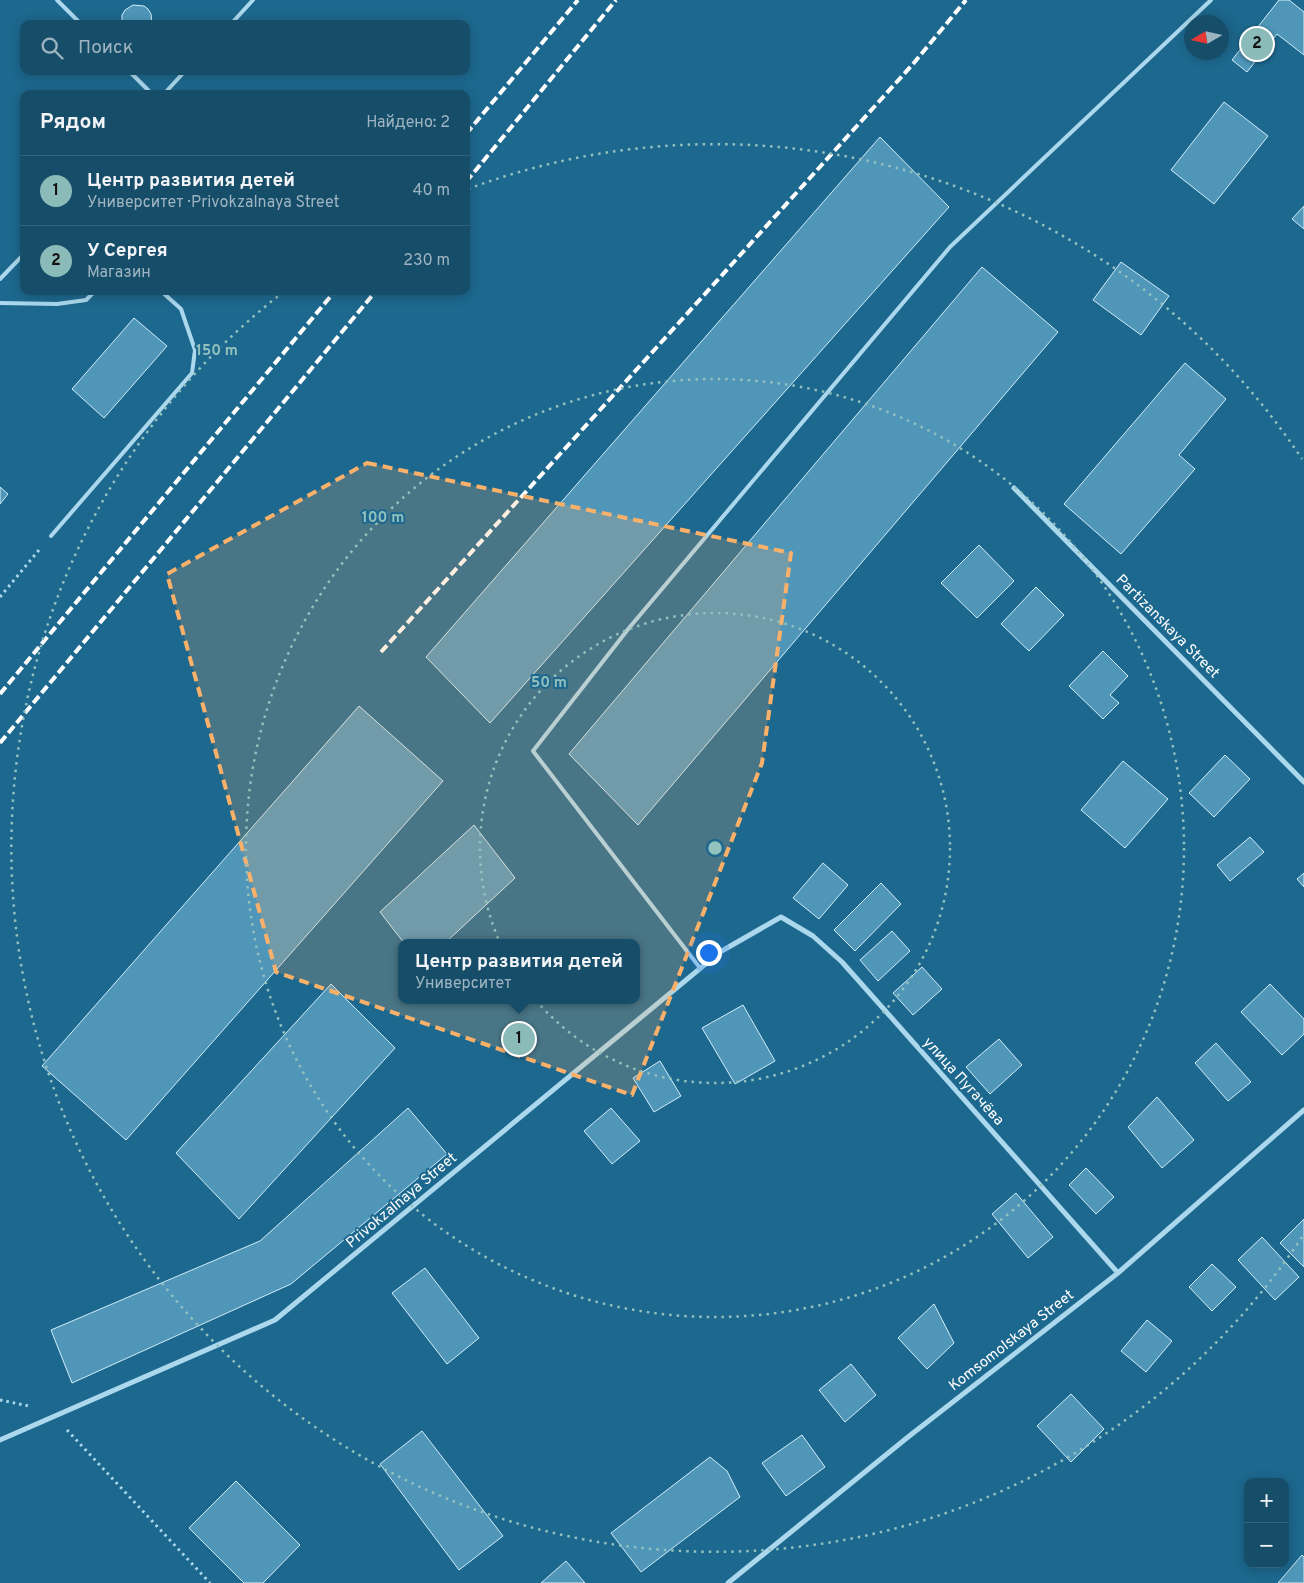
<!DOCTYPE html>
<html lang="ru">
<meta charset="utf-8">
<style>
body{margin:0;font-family:Overpass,sans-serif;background:#1f5570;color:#f1f3f6}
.controls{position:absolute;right:15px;bottom:15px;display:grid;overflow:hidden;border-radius:10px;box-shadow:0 2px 12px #0003}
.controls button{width:45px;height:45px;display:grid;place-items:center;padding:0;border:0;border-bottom:1px solid #35657e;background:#164e6a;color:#f1f3f6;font:25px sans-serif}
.compass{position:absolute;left:1184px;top:15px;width:45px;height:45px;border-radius:50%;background:#164e6a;box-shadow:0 2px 12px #0003;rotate:261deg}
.you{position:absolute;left:708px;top:952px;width:18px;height:18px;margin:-12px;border:4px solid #fff;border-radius:50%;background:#1a73e8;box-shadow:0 0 0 8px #1a73e833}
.badge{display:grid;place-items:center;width:32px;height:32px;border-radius:50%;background:#8bbbb9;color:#111;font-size:16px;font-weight:700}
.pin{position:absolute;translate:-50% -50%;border:2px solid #fff;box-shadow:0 1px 5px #0006}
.popup{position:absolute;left:398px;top:939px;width:242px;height:65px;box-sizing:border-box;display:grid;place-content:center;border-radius:10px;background:#164e6a;filter:drop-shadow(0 1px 4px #0005);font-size:16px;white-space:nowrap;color:#9eb4c1}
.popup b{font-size:19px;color:#f1f3f6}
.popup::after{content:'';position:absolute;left:50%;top:100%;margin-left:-10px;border:10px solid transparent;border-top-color:#164e6a}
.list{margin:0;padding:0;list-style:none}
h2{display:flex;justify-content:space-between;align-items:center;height:65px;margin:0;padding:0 20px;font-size:21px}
h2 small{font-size:16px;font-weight:400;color:#9eb4c1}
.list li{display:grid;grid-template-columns:32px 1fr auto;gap:15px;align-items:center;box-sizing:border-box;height:70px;padding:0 20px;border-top:1px solid #35657e}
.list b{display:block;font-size:19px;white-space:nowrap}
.list p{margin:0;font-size:16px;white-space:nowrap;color:#9eb4c1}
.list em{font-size:16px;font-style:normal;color:#9eb4c1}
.icon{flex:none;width:28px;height:28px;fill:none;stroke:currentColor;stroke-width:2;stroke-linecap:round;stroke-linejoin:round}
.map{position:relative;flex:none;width:1304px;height:1583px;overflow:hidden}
.search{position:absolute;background:#164e6a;box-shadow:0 2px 12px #0003;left:20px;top:20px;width:450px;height:55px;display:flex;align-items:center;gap:12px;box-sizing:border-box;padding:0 18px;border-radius:10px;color:#9eb4c1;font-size:19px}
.panel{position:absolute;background:#164e6a;box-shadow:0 2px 12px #0003;left:20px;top:90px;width:450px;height:205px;border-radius:10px}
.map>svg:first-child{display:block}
</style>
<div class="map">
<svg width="1304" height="1583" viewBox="0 0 1304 1583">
<rect width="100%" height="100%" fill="#1d688e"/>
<path fill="#4f96b9" stroke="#d1edf9" d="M1279,0H1289L1304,12V55L1277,34L1247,72L1232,60Z
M133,5L144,6L148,9L151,14L152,24H122V15L125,10Z
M1224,102L1268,136L1214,204L1171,170Z
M880,137L949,207L490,723L426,657Z
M1304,206V229L1292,219Z
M1121,262L1169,296L1141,335L1093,300Z
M982,267L1058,332L638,825L569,754Z
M134,318L167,346L104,418L72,389Z
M1185,363L1226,399L1179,455L1195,469L1121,554L1064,504Z
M0,487L8,494L0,504Z
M979,545L1014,581L977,618L941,583Z
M1036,587L1064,615L1029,651L1001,624Z
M1103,651L1128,676L1110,695L1119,703L1103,719L1069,686Z
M359,706L443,781L126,1140L42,1066Z
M1225,755L1250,779L1214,817L1189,793Z
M1123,761L1168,799L1125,848L1081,810Z
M474,825L515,878L445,943H404L380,912Z
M1250,837L1264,852L1230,881L1217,865Z
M823,863L848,885L819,919L793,898Z
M1304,873V887L1297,879Z
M881,883L901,904L855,951L834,930Z
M892,931L910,951L878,981L860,960Z
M922,967L942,989L913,1015L893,993Z
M331,984L395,1048L239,1219L176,1153Z
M1270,984L1304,1019V1034L1282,1055L1241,1012Z
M743,1005L775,1061L735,1084L702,1028Z
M999,1039L1022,1065L990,1094L966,1067Z
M1216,1043L1251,1082L1228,1101L1195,1063Z
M660,1061L681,1096L654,1112L633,1078Z
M1157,1097L1194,1140L1162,1168L1128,1127Z
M408,1108L447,1154L291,1284L72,1383L51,1330L260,1241Z
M611,1108L640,1141L612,1164L584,1131Z
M1086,1168L1114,1197L1096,1214L1069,1185Z
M1016,1193L1053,1237L1028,1258L992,1214Z
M1304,1219V1267L1280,1243Z
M1262,1237L1299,1277L1275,1300L1238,1260Z
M1212,1264L1236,1287L1212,1311L1189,1287Z
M425,1268L479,1338L447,1364L392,1293Z
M934,1304L954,1343L927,1369L898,1338Z
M1147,1320L1172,1341L1146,1372L1121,1351Z
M851,1364L876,1395L845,1422L819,1390Z
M1071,1394L1104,1429L1071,1462L1037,1426Z
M422,1431L503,1536L459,1570L380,1464Z
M802,1435L825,1467L786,1496L762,1463Z
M710,1457L727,1471L740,1497L641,1572L611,1533Z
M236,1481L300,1545L263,1583H244L189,1528Z
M1302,1555L1304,1557V1583H1278Z
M566,1561L585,1583H541Z"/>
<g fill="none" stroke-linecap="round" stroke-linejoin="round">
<path stroke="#abd8ed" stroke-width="3" stroke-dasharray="2.5 4" stroke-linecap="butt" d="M0,597L39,550
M0,1400L29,1406
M67,1430L210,1583"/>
<path stroke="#abd8ed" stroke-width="4" d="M57,0L81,24
M231,24L253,0
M129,71L152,94
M164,94L185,71
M0,279L24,254
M0,303L57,304L86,300L95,291
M51,536L192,373L195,350L181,309L161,291
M700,968L533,751L629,628L950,247L1211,0"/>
<path stroke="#abd8ed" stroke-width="5" d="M1014,488L1304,782
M0,1440L275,1320L720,952L781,917L813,936L842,962L1118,1273
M728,1583L908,1437L1118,1273L1304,1110"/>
<path stroke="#fff" stroke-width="4" stroke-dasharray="9 4" stroke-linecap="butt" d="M466,134L578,0
M466,182L616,0
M381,652L913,64L966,0
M0,694L335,291
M0,743L376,291"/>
</g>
<path fill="#fcb16a" fill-opacity="0.2" stroke="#fcb16a" stroke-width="4" stroke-dasharray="10 6" stroke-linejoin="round" d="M367,463L791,553L762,763L632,1095L276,972L167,574Z"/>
<g fill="none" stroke="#93c1be" stroke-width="2.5" stroke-dasharray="2.5 5">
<circle cx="715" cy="848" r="235"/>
<circle cx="715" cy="848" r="469"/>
<path d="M1302 1237A704 704 0 1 1 282 293M468 189A704 704 0 0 1 1302 459"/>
</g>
<g text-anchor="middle" stroke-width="4" stroke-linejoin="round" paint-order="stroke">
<g font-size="15" fill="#fff" stroke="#1d688e">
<text transform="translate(1168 626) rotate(45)" y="5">Partizanskaya Street</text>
<text transform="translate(964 1081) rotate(48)" y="5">улица Пугачёва</text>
<text transform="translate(401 1200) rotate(-40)" y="5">Privokzalnaya Street</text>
<text transform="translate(1011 1340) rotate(-38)" y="5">Komsomolskaya Street</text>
</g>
</g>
<circle cx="715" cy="848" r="8" fill="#93c1be" stroke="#1d688e" stroke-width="2.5"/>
<g font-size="15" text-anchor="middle" font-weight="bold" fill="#93c1be" stroke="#1d688e" stroke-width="4" stroke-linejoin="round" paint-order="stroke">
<text x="217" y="355">150 m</text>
<text x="383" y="522">100 m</text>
<text x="549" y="687">50 m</text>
</g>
</svg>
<div class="controls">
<button>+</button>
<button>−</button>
</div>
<svg class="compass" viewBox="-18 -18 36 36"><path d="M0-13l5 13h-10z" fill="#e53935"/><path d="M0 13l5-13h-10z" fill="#9eb4c1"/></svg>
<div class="you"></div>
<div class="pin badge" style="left:519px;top:1039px">1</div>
<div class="popup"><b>Центр развития детей</b>Университет</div>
<div class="pin badge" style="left:1257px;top:44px">2</div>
<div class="search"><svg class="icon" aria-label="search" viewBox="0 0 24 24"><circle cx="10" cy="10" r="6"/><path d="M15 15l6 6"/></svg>Поиск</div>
<section class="panel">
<h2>Рядом<small>Найдено: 2</small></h2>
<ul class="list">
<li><span class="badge">1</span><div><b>Центр развития детей</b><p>Университет · Privokzalnaya Street</p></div><em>40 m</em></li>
<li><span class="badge">2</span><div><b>У Сергея</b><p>Магазин</p></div><em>230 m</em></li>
</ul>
</section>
</div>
